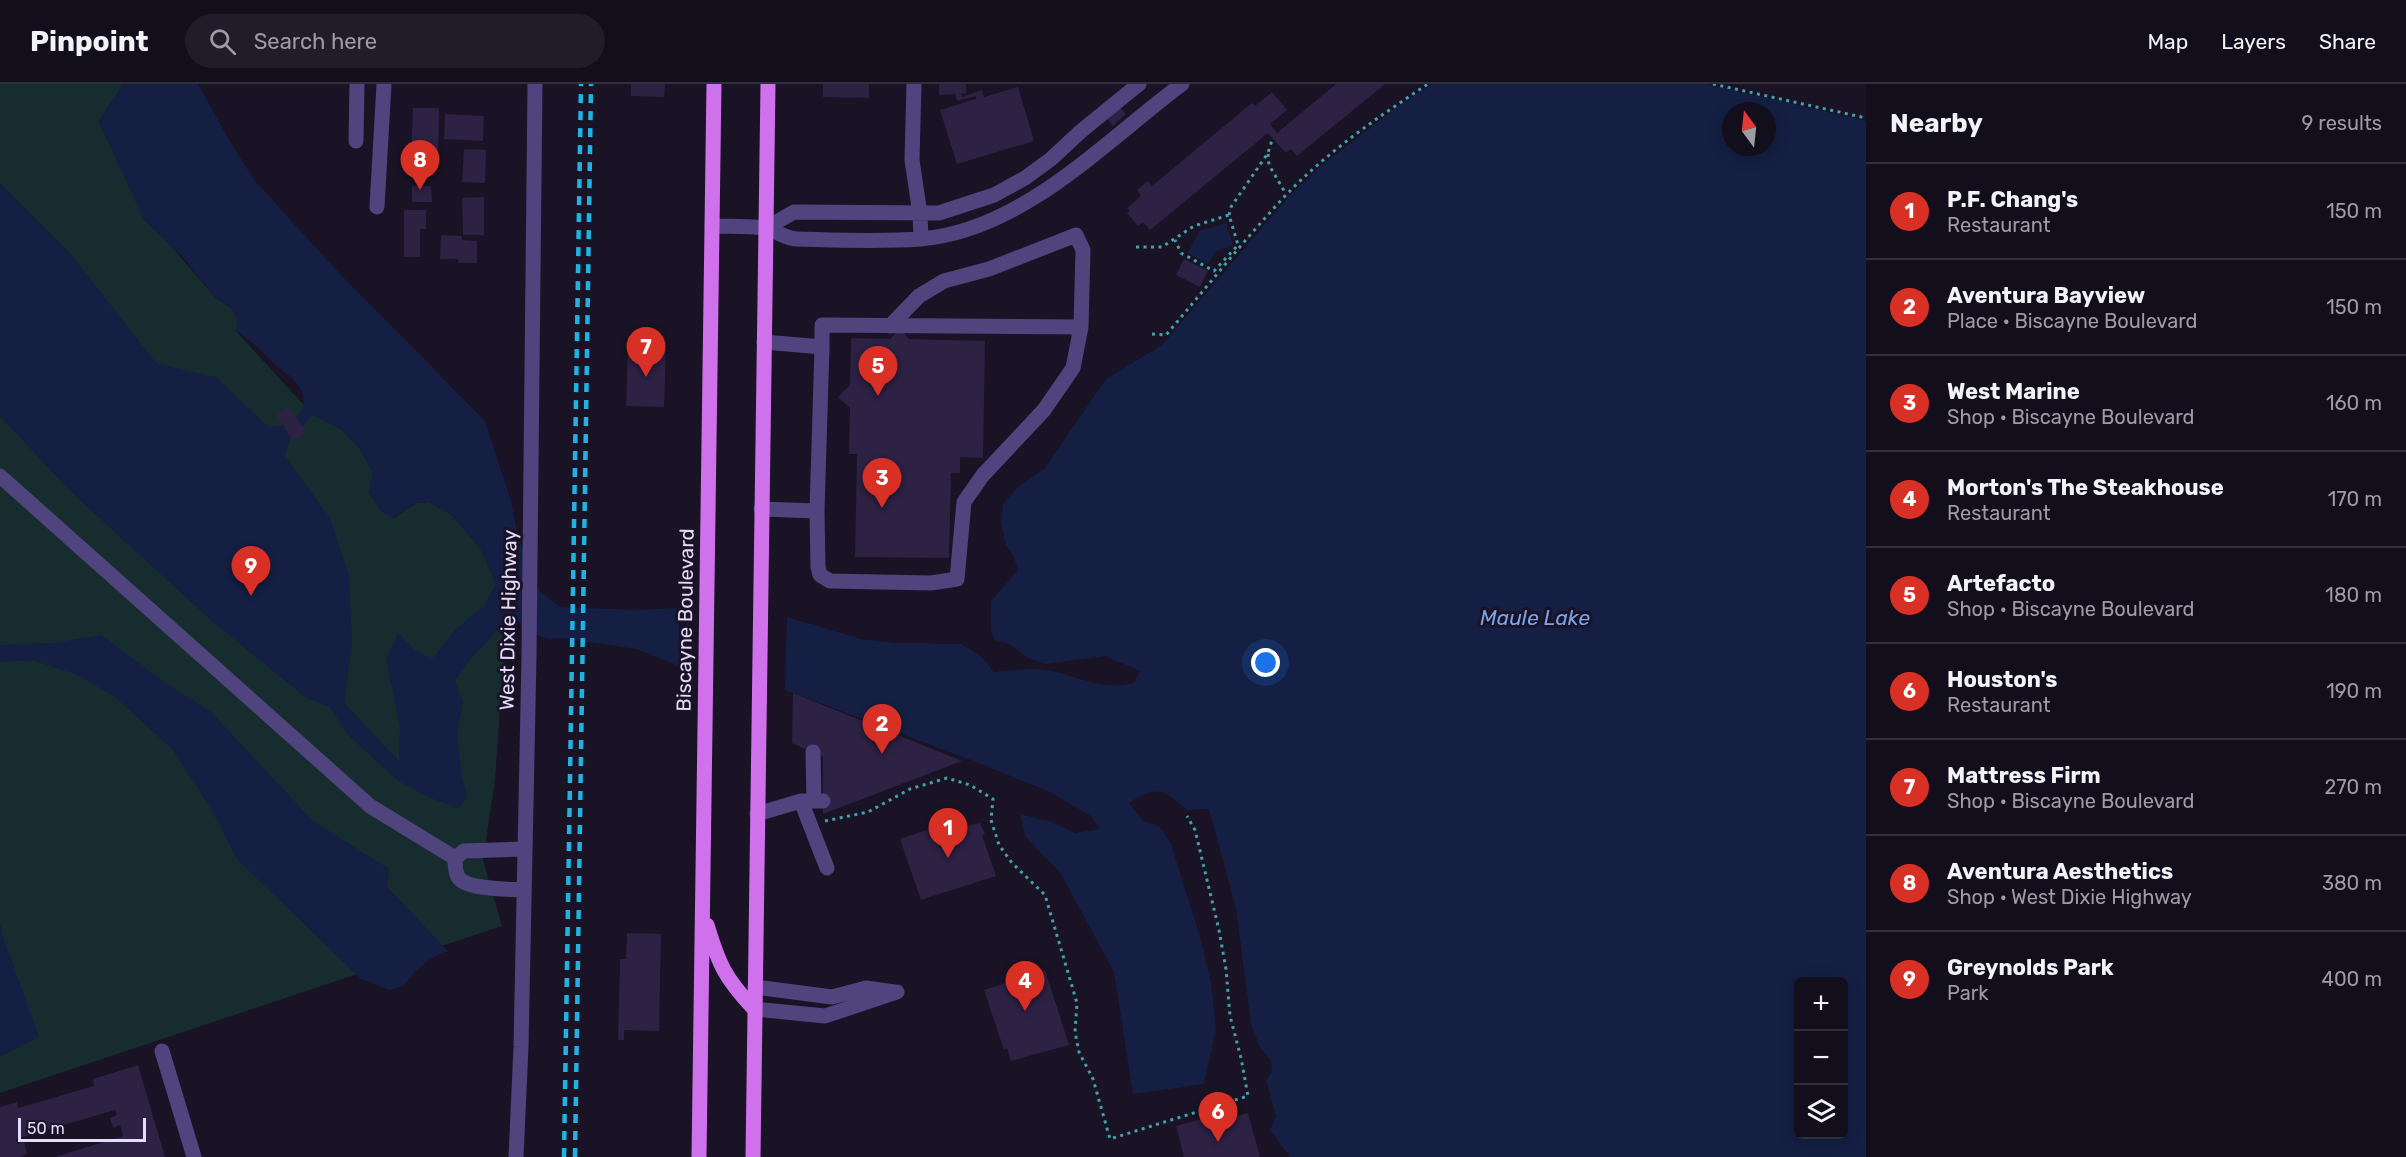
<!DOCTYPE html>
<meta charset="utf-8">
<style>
body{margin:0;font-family:Rubik,sans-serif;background:#201c29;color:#f1f3f6}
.controls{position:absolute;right:18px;bottom:18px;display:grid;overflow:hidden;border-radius:9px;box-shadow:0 3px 15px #0003}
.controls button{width:54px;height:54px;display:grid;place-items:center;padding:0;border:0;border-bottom:2px solid #322e3b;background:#130e1c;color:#f1f3f6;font:30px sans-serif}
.compass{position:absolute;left:1722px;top:18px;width:54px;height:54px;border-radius:50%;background:#130e1c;box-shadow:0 3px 15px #0003;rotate:345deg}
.scale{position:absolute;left:18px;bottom:15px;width:128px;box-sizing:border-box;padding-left:6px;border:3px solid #e4dcfa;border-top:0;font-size:16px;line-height:21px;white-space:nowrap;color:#e4dcfa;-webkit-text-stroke:4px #191325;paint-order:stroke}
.you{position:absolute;left:1266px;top:579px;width:21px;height:21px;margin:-15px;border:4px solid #fff;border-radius:50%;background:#1a73e8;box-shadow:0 0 0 9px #1a73e833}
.badge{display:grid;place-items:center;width:39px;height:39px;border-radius:50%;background:#d93025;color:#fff;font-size:20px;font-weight:700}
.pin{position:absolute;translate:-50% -50px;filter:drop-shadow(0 2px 3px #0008)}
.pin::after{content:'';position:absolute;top:32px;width:21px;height:18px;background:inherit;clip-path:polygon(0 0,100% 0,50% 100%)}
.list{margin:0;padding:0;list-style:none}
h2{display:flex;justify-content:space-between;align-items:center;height:78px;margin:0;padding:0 24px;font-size:26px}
h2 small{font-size:20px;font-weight:400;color:#9d9ca3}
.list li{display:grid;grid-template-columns:39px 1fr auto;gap:18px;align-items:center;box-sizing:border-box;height:96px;padding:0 24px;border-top:2px solid #322e3b}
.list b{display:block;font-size:22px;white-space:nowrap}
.list p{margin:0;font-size:20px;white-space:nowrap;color:#9d9ca3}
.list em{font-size:20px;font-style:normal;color:#9d9ca3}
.icon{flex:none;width:33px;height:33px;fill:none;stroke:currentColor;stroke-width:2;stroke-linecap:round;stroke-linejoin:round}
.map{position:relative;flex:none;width:1866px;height:1073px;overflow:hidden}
header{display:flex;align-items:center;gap:36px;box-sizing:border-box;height:84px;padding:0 30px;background:#130e1c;border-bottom:2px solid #322e3b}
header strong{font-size:28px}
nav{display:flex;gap:33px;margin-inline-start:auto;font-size:21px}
.search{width:420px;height:54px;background:#201c29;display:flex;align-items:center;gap:15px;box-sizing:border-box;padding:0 21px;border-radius:33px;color:#9d9ca3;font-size:22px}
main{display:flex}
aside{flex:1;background:#130e1c}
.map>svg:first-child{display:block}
</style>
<header>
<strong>Pinpoint</strong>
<div class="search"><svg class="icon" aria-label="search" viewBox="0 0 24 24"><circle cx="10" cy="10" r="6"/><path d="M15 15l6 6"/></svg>Search here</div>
<nav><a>Map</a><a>Layers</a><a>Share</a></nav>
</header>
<main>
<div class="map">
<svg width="1866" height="1073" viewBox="0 0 1866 1073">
<rect width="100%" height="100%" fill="#191325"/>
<path fill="#172c2f" d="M0,0H123L99,38L166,156L215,213L232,225L238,235L236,247L313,331L341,345L360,364L373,389L369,409L394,434L416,419L429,418L451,430L481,465L507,524L495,696L483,776L502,842L0,1009Z"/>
<path fill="#141f43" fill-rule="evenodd" d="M123,0H198L231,59L255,97L340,190L485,337L512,420L517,450L531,483L540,508L560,523L636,526L706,523L760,525L861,555L897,559L961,560L982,573L994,588C1011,587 1030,583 1046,586C1077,591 1103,608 1134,599L1140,587L1105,572L1045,580L1028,574L1009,560L995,556L991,546V517L1018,486L1013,471L1006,461L1001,439L1003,420L1017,404L1045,384L1106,295L1162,261L1290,111L1321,82L1398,22L1432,0H1707L1866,37V1073H1290L1270,1046L1276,1032L1266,996L1272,988L1271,977L1259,961L1251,940L1236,824L1209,725L1187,726C1162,705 1158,701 1129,719L1142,736L1160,743L1171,760L1201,856L1211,899L1216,945L1204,1000L1133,1010L1114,888L1061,790L1025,752L1020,730L1054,739L1075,749L1100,745L1091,732L1050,708L971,676L796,610L759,598L704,592L636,565L562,554L548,555L529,548L511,529L506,537L468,578L455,597L463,617L457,651L461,687L467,712L459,725L426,712L396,695L347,650L330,623L305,613L212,537L70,407L0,332V99L70,169L157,280L216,293L267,342C278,344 289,340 297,332C309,322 303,305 293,295C289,290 283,288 278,283C263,268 254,259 236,247L238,235L232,225L215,213L180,170L144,136L99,38ZM1731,27H1767V63H1731ZM313,331L341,345L360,364L373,389L369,409L381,427L393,434L416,419L429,418L451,430L481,465L496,500L484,522L455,546L432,575L415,566L398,549L386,574L400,643L399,677L344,619L352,558L349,492L330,434L285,372L291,352ZM1798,898H1844V1050H1798Z
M1226,139L1233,161L1216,167L1208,180L1188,169L1199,147Z
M101,551L163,597L211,628L313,737L389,785L387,803L448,867C428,874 416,885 404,902L389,906L361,895L237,775L210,723L173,666L114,612L75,590L32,576L0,578V561L54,559Z
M0,838L2,850L39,953L0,973Z"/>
<path fill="#191325" d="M706,520L760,522L787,530L785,609L759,601L704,595L679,585V521Z"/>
<path fill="#2d2144" d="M631,0H665L664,13L631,12Z
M823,0H869V14L823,13Z
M939,0H966V10L961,9L962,13L982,6L984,13L1018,3L1034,57L957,80L940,26L976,15V12L957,17L955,10L939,11Z
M1336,0H1385L1297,72L1291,65L1286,69L1268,49L1150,146L1143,138L1138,142L1127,129L1130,127L1127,124L1141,112L1137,106L1148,97L1152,102L1252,19L1255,22L1272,8L1287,26L1270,40L1277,49Z
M1118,21L1126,30L1113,42L1105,32Z
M413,24H439L438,74L411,73Z
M445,30L484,32L483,57L444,55Z
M464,65L486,66L485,99L462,98Z
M412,102H431L432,118H412Z
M484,113V151H463L462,114Z
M404,126H426V145H420V173H404Z
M441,151L462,152V156L477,157V179H458V175H440Z
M1184,175L1208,187L1200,203L1176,191Z
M900,245L909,255L985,257L983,374L960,373V389H951L949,474L855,473L857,370H849L850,324L838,313L850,301L851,254L890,255Z
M628,264L666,265L664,323L626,322Z
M289,323L306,348L293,357L276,331Z
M793,609L962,677L823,730V673L792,659Z
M956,736L957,739L962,738L964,743L980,739L985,750L982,751L996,792L921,816L900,755Z
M627,849L661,850L659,947L624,946V956H618L620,875H626Z
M1045,886L1069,961L1011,977L1007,964L1004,966L984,906Z
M138,981L165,1073H55L123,1052L120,1041L113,1044L110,1034L117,1031L115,1026L16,1055L17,1060L24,1058L27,1070L20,1073H0V1023L17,1018L18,1024L94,1002L93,995Z
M1223,1026L1225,1035L1248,1029L1260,1073H1184L1176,1042L1209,1033L1208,1030Z"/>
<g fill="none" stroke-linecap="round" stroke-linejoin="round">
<path stroke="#40a1aa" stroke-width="3" stroke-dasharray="3 4.5" stroke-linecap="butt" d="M1713,0L1866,34
M1268,70L1269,81L1286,110
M1229,131L1231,123L1268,69L1272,56
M1136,163H1162L1194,142L1229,131L1238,161L1214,187L1181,169L1175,156
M1152,250L1166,251C1206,204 1244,156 1286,111C1327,68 1378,33 1428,0
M825,737L868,728L910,705L947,694L970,701L993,715L991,736L999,761L1012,779L1045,811L1077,919L1075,948L1079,968L1093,995L1110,1055L1248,1012L1241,974L1230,932L1226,885L1219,846L1195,746L1187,732"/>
<path stroke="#4f447e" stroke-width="15" d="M914,0L912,76L920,130L921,155
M356,57L357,0
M377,123L384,0
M712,142C729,143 750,141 767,145C777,147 786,155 797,155C837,156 879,158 920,155C1022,147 1104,58 1182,0
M766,144L794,128L939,129L994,111L1025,94L1051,75L1080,48L1139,0
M890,242L919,212L944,197L989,185L1076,151L1083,166L1081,243
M0,392L370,722L455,774
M761,425L817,427L822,263L764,258
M817,427L818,483L820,491L830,497L931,499L957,495L964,418L983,391L1044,326L1073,284L1081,243L822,241V263
M813,668L814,717
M801,717L827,784
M757,730L801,717H823
M524,806C509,805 466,806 458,793C455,787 455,780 455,774L464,767L524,765
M755,903L832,913L866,904L894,908
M754,925L825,932L897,908
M162,967L194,1073
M516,1073L521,963L529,572L535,0"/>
<path stroke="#d071ec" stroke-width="15" d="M707,841C719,881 725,894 754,925
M699,1073L714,0
M753,1073L768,0"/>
<path stroke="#21b2e1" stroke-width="4.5" stroke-dasharray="9 8" stroke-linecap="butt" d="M564,1073L581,0
M575,1073L591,0"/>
</g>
<g text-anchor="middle" stroke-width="6" stroke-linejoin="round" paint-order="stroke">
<g font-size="20" fill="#e4dcfa" stroke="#191325">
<text transform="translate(508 536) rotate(-89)" y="7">West Dixie Highway</text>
<text transform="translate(685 536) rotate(-89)" y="7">Biscayne Boulevard</text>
</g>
<g font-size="21" font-style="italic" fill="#77a5ed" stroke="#191325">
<text x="1535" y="541">Maule Lake</text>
</g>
</g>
</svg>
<div class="controls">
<button>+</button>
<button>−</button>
<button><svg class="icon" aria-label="layers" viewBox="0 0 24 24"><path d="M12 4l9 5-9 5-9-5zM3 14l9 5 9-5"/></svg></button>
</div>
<svg class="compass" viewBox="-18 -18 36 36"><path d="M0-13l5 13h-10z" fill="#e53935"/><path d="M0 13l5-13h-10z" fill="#9d9ca3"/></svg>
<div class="scale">50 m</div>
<div class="you"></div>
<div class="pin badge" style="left:948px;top:774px">1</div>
<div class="pin badge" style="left:882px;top:670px">2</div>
<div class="pin badge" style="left:882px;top:424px">3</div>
<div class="pin badge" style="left:1025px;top:927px">4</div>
<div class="pin badge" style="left:878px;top:312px">5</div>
<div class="pin badge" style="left:1218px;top:1058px">6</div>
<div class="pin badge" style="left:646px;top:293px">7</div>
<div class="pin badge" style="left:420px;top:106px">8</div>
<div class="pin badge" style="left:251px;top:512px">9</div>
</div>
<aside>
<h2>Nearby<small>9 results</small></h2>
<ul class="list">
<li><span class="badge">1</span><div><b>P.F. Chang's</b><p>Restaurant</p></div><em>150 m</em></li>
<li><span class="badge">2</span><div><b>Aventura Bayview</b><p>Place · Biscayne Boulevard</p></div><em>150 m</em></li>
<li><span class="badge">3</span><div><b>West Marine</b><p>Shop · Biscayne Boulevard</p></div><em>160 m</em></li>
<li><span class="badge">4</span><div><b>Morton's The Steakhouse</b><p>Restaurant</p></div><em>170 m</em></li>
<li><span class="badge">5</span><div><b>Artefacto</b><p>Shop · Biscayne Boulevard</p></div><em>180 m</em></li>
<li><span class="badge">6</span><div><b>Houston's</b><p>Restaurant</p></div><em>190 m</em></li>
<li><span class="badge">7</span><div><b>Mattress Firm</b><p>Shop · Biscayne Boulevard</p></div><em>270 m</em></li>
<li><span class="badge">8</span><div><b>Aventura Aesthetics</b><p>Shop · West Dixie Highway</p></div><em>380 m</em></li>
<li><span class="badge">9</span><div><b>Greynolds Park</b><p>Park</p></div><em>400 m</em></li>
</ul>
</aside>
</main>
